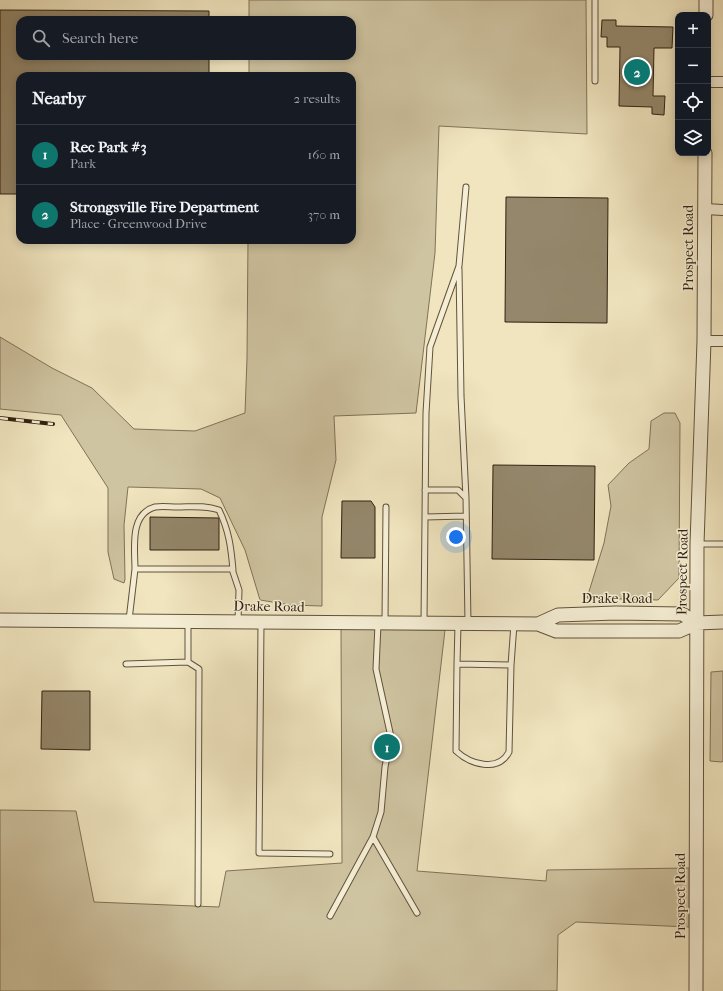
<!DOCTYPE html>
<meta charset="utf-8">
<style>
body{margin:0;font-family:"IM FELL French Canon",serif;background:#242831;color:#f1f3f6}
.controls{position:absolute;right:12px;top:12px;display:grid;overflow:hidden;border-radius:8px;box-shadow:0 2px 10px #0003}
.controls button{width:36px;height:36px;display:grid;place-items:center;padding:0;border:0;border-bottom:1px solid #363941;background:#171b24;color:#f1f3f6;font:20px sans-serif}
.you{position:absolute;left:456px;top:537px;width:14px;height:14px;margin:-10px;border:3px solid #fff;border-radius:50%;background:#1a73e8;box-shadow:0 0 0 6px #1a73e833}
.badge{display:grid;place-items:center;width:26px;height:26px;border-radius:50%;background:#0f766e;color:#fff;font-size:13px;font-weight:700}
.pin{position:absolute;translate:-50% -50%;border:2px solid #fff;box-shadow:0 1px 4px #0006}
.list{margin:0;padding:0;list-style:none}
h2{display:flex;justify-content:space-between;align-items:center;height:52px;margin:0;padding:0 16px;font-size:17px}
h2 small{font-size:13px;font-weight:400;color:#9ea1a6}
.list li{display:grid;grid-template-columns:26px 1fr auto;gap:12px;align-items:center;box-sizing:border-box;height:60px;padding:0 16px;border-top:1px solid #363941}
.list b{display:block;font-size:15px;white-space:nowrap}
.list p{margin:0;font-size:13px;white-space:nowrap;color:#9ea1a6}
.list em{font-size:13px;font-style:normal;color:#9ea1a6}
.icon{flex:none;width:22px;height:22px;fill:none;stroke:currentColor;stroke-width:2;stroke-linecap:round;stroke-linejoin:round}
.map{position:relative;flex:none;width:723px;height:991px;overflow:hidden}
.search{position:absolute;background:#171b24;box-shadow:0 2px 10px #0003;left:16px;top:16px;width:340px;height:44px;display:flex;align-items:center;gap:10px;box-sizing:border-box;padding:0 14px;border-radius:12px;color:#9ea1a6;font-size:15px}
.panel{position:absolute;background:#171b24;box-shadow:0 2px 10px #0003;left:16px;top:72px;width:340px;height:172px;border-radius:12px}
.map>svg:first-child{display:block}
</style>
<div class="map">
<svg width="723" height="991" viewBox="0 0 723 991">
<rect width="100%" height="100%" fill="#f0e5bf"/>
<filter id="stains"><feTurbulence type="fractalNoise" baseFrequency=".005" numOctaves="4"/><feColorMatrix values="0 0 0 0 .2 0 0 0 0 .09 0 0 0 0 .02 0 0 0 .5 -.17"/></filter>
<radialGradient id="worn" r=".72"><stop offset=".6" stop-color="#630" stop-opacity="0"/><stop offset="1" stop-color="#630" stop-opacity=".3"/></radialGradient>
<path fill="#cfc4a1" stroke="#807258" d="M249,0H586L587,134L439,126L435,253L416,413L334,416L336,460L322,517V606L291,605L260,600L245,550L220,498L201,489L128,487L124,525L125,579L124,583L114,579L108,552V488L61,415L0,409V337L52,368L92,388L134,429L195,431L245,413L247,358L248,240H352V76H249V56H352V20H249Z
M664,413H675L680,423L679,578L658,600L587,598L604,543L611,506L608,485L629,463L649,449L651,421Z
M341,629L445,630L417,871L546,881L547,870L689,868V927L576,922L558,935L557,991H0V810L76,811L94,902L219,907L226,871L342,863Z
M723,671V761L722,762L710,761L711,672Z"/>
<path fill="#94876b" stroke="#302110" d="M0,10L209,11V20H20V56H209V76H20V194H0Z
M602,20H616V26L673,27L672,48H654L653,96H665L664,115L652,114V107L619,106L620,47H607V37H601Z
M506,197L608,198L607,323L505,322Z
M493,465L595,466L594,560L492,559Z
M342,501H371L375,507V558H341Z
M150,517L219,518V550H150Z
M42,691H90V750L41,749Z"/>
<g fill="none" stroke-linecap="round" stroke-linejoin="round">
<g stroke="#60523c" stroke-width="7">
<path id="service" d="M595,0V81
M459,269L461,396L466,498
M425,490H458L466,498L468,623
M425,517L466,516
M698,544H723
M135,569C135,549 129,514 155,507C162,506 170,507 177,507C191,507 205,505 219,510C229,531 231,547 233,570
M129,620L135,569H232L239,590L238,621
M385,622L386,507
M188,623V662L199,669L198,904
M261,623L259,853L330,854
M424,623L426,413L430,347L459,266L466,187
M458,624L457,664L511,665L514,624
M126,664L188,662
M457,664L456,751C470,764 498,773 509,752L511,665
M373,837L381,812L385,767L391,737L376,669L378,624
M330,916L373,837L417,913"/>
</g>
<g stroke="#60523c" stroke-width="12">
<path id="minor" d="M708,82H723
M705,209L723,210
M704,341H723"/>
</g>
<g stroke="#60523c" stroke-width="15">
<path id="tertiary" d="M706,15V0
M0,620L538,624L556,631H679L697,623L723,622
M538,624L558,615L616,613L682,614L697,623
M696,991L697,544L704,341L705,153"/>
</g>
<use href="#service" stroke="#f5eed5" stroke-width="5"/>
<use href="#minor" stroke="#f5eed5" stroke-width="10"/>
<use href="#tertiary" stroke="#f5eed5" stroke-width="13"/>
<g stroke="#302110" stroke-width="4">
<path id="rail" d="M0,418L53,424"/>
</g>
<use href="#rail" stroke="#f5eed5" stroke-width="2.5" stroke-dasharray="8" stroke-linecap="butt"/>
</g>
<g text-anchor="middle" stroke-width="3" stroke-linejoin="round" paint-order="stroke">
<g font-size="14" fill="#302110" stroke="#f5eed5">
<text transform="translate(688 248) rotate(-90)" y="5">Prospect Road</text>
<text transform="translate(682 572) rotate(-89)" y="5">Prospect Road</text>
<text x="617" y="603">Drake Road</text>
<text transform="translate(269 606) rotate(1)" y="5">Drake Road</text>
<text transform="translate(680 896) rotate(-90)" y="5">Prospect Road</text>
</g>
</g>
<rect width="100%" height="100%" filter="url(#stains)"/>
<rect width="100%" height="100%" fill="url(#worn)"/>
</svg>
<div class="controls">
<button>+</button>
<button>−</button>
<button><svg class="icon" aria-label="locate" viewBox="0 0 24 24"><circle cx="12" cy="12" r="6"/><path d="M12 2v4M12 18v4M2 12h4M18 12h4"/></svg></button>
<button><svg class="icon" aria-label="layers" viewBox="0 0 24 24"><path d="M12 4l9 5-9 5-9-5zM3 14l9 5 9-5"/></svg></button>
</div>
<div class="you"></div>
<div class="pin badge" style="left:387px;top:747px">1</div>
<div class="pin badge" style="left:637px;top:72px">2</div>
<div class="search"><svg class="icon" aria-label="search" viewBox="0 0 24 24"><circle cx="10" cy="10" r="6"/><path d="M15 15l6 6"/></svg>Search here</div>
<section class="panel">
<h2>Nearby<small>2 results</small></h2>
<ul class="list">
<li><span class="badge">1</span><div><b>Rec Park #3</b><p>Park</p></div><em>160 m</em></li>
<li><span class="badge">2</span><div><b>Strongsville Fire Department</b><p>Place · Greenwood Drive</p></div><em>370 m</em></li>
</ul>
</section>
</div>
